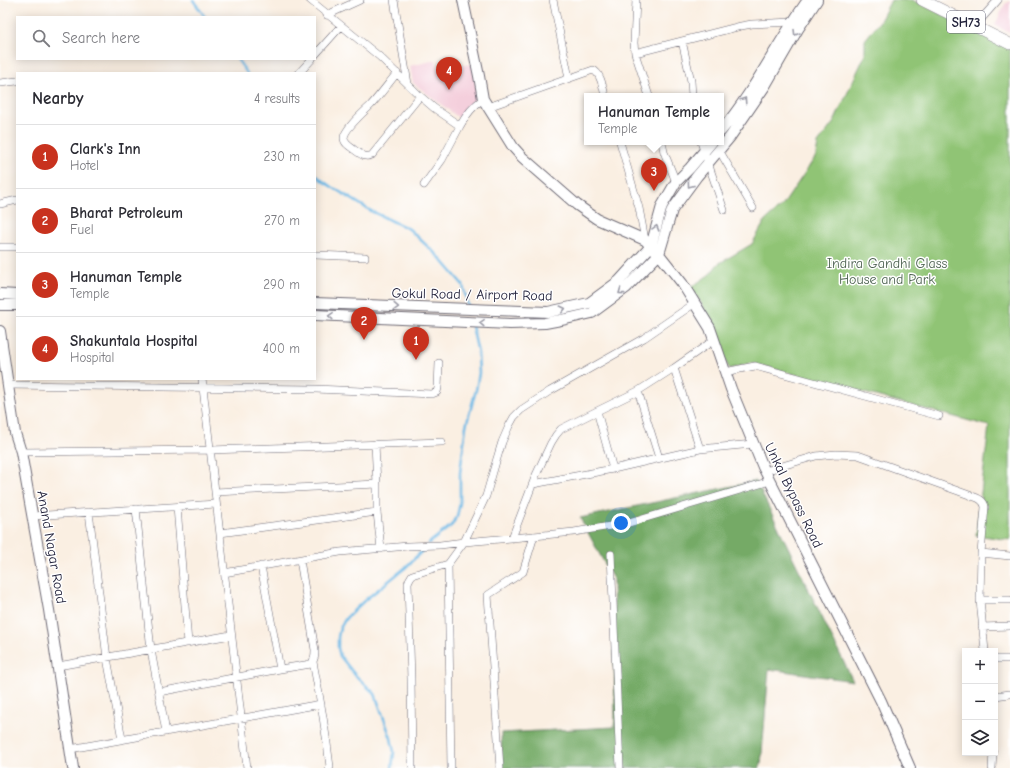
<!DOCTYPE html>
<meta charset="utf-8">
<style>
body{margin:0;font-family:"Comic Neue",sans-serif;background:#f2f2f3;color:#2b2b33}
.controls{position:absolute;right:12px;bottom:12px;display:grid;overflow:hidden;border-radius:0px;box-shadow:0 2px 10px #0003}
.controls button{width:36px;height:36px;display:grid;place-items:center;padding:0;border:0;border-bottom:1px solid #e1e1e2;background:#fff;color:#2b2b33;font:20px sans-serif}
.you{position:absolute;left:621px;top:523px;width:14px;height:14px;margin:-10px;border:3px solid #fff;border-radius:50%;background:#1a73e8;box-shadow:0 0 0 6px #1a73e833}
.badge{display:grid;place-items:center;width:26px;height:26px;border-radius:50%;background:#c8321e;color:#fff;font-size:13px;font-weight:700}
.pin{position:absolute;translate:-50% -33px;filter:drop-shadow(0 1px 2px #0008)}
.pin::after{content:'';position:absolute;top:21px;width:14px;height:12px;background:inherit;clip-path:polygon(0 0,100% 0,50% 100%)}
.popup{position:absolute;left:584px;top:93px;width:140px;height:52px;box-sizing:border-box;display:grid;place-content:center;border-radius:0px;background:#fff;filter:drop-shadow(0 1px 3px #0005);font-size:13px;white-space:nowrap;color:#7c7c81}
.popup b{font-size:15px;color:#2b2b33}
.popup::after{content:'';position:absolute;left:50%;top:100%;margin-left:-8px;border:8px solid transparent;border-top-color:#fff}
.list{margin:0;padding:0;list-style:none}
h2{display:flex;justify-content:space-between;align-items:center;height:52px;margin:0;padding:0 16px;font-size:17px}
h2 small{font-size:13px;font-weight:400;color:#7c7c81}
.list li{display:grid;grid-template-columns:26px 1fr auto;gap:12px;align-items:center;box-sizing:border-box;height:64px;padding:0 16px;border-top:1px solid #e1e1e2}
.list b{display:block;font-size:15px;white-space:nowrap}
.list p{margin:0;font-size:13px;white-space:nowrap;color:#7c7c81}
.list em{font-size:13px;font-style:normal;color:#7c7c81}
.icon{flex:none;width:22px;height:22px;fill:none;stroke:currentColor;stroke-width:2;stroke-linecap:round;stroke-linejoin:round}
.map{position:relative;flex:none;width:1010px;height:768px;overflow:hidden}
.search{position:absolute;background:#fff;box-shadow:0 2px 10px #0003;left:16px;top:16px;width:300px;height:44px;display:flex;align-items:center;gap:10px;box-sizing:border-box;padding:0 14px;border-radius:0px;color:#7c7c81;font-size:15px}
.panel{position:absolute;background:#fff;box-shadow:0 2px 10px #0003;left:16px;top:72px;width:300px;height:308px;border-radius:0px}
.map>svg:first-child{display:block}
</style>
<div class="map">
<svg width="1010" height="768" viewBox="0 0 1010 768">
<rect width="100%" height="100%" fill="#fff"/>
<filter id="ink" filterUnits="userSpaceOnUse"><feTurbulence type="fractalNoise" baseFrequency=".025" numOctaves="2"/><feDisplacementMap in="SourceGraphic" scale="8" xChannelSelector="R" yChannelSelector="G"/><feConvolveMatrix kernelMatrix="1 2 1 2 8 2 1 2 1" color-interpolation-filters="sRGB"/></filter>
<filter id="wash" filterUnits="userSpaceOnUse"><feTurbulence type="fractalNoise" baseFrequency=".012" numOctaves="4" result="noise"/><feDisplacementMap in="SourceGraphic" scale="16" xChannelSelector="R" yChannelSelector="G"/><feGaussianBlur stdDeviation="0.9" result="paint"/><feColorMatrix in="noise" values="0 0 0 0 0 0 0 0 0 0 0 0 0 0 0 0 0 1.4 0 .05"/><feComposite in="paint" operator="in"/></filter>
<g filter="url(#wash)">
<rect width="100%" height="100%" fill="#faefe2"/>
<path fill="#f4cfdc" d="M1010,1V33L995,25L1005,4Z
M436,60L437,68L474,64L477,97L459,118L413,83L410,66Z"/>
<path fill="#90c475" stroke="#597358" d="M891,0H912L1010,48V540L976,535L989,426L752,363L729,369L701,303L690,288L710,274L718,264L752,244L765,221L783,205L816,156L818,143L834,122L865,55V40L880,21Z"/>
<path fill="#74aa66" stroke="#4b6650" d="M756,481L853,681L769,669L761,765L759,768H502L501,733L614,727L615,716L613,579L580,518Z"/>
<g fill="none" stroke-linecap="round" stroke-linejoin="round">
<path stroke="#6db9e6" stroke-width="2.5" d="M193,0L205,17
M237,59L247,73
M315,174L324,182L371,211L409,229L439,257L463,285L468,307
M429,543L452,525L457,516L460,503V473L466,426L476,390L479,373L478,353L472,326
M392,768L394,752L391,738L375,694L355,675L340,656L338,648V637L340,628L346,618L365,600L405,568L426,547"/>
</g>
</g>
<g filter="url(#ink)">
<g fill="none" stroke-linecap="round" stroke-linejoin="round">
<g stroke="#6e6a75" stroke-width="8">
<path id="street" d="M310,0L380,57L420,96L434,108L460,126C466,115 473,106 483,99
M394,0L408,84
M553,0L569,78
M636,0L634,43L635,53L649,96
M327,15L360,0
M975,26L998,0
M682,41L691,81L692,96
M635,53L741,26L752,24L792,22
M315,55L341,26
M299,73L312,59
M397,73C388,84 380,95 371,105C365,111 344,129 344,138C344,144 351,147 356,151C362,155 365,158 372,155L420,96
M0,83L17,81
M488,107L593,70C601,73 603,88 605,96
M620,142L639,208L645,240
M662,142L664,152L676,182
M701,142L724,210
M719,150L753,208
M424,185L442,160L460,126
M0,204L17,200
M0,247H17
M315,255L365,257
M674,368L700,449
M725,372L755,366L939,416
M202,379L247,768
M8,385L315,389L432,394L437,392L438,388L439,363
M638,391L659,458
M597,411L613,469
M375,444L377,484V512L381,549
M21,452L210,450L442,442
M765,471L816,456L836,454L858,455L972,496C978,498 984,500 985,507L981,553L980,600L985,651
M533,484L613,469L700,449L753,444
M215,492L377,484
M177,507L188,643
M136,509L151,650L166,732
M89,512L107,658L122,739
M32,516L216,504
M220,533L377,512
M512,538L536,475L551,443L556,435L561,429L597,411L638,391L674,368L714,340
M981,553L1010,556
M611,554L620,768
M448,564L451,768
M261,566L280,669
M224,573L340,552L408,546L440,545L464,542L486,496L495,465L502,442L509,426L514,417L521,410L550,391L644,338L695,303
M980,600H1010
M982,627L1010,626
M995,659H1010
M313,662C320,697 326,732 330,767L329,768
M58,666L231,635
M159,692L280,669L311,664C315,660 315,655 315,650L300,560
M995,696L1010,694
M70,749L321,704
M412,768L411,679L408,583L409,580L412,575L448,564L464,542L534,536L574,532L629,523L770,481
M500,768L488,595L523,572L534,536
M992,768L993,753"/>
</g>
<g stroke="#6e6a75" stroke-width="12">
<path id="secondary" d="M463,0L479,76L483,99L513,147L522,157L577,205L597,219L645,240L659,254L682,283L710,328L731,389L763,467L881,701L910,768
M721,131C755,91 777,43 808,0
M0,294L17,295
M315,303L548,312L589,303L619,281L651,246L662,206L676,182L690,168L712,142
M0,305H17
M315,315L510,324L545,323L566,319L592,313L626,288L659,254L672,210L697,176L730,137L765,86L798,29L817,0
M0,331L15,433L21,452L49,610L73,768"/>
</g>
<g stroke="#6e6a75" stroke-width="12">
<path id="primary" d="M922,0L1010,44"/>
</g>
<use href="#street" stroke="#fff" stroke-width="7"/>
<use href="#secondary" stroke="#fff" stroke-width="10"/>
<use href="#primary" stroke="#fff" stroke-width="11"/>
</g>
<defs><path id="oneway-chevron" d="M-2-3.5L2.5 0L-2 3.5" fill="none" stroke-width="1.6" stroke-linecap="round" stroke-linejoin="round"/></defs>
<g stroke="#9c9ca7">
<use href="#oneway-chevron" transform="translate(796 33) rotate(121)"/>
<use href="#oneway-chevron" transform="translate(744 100) rotate(-56)"/>
<use href="#oneway-chevron" transform="translate(690 185) rotate(126)"/>
<use href="#oneway-chevron" transform="translate(656 228) rotate(-74)"/>
<use href="#oneway-chevron" transform="translate(621 292) rotate(144)"/>
<use href="#oneway-chevron" transform="translate(396 307) rotate(2)"/>
<use href="#oneway-chevron" transform="translate(563 309) rotate(-13)"/>
<use href="#oneway-chevron" transform="translate(331 316) rotate(-177)"/>
<use href="#oneway-chevron" transform="translate(482 323) rotate(-177)"/>
</g>
</g>
<g text-anchor="middle" stroke-width="3" stroke-linejoin="round" paint-order="stroke">
<rect fill="#fff" stroke="#646476" stroke-width="1" x="947" y="11" width="38" height="22" rx="3"/>
<g font-size="13" font-weight="bold" fill="#22223b">
<text x="966" y="27">SH73</text>
</g>
<g font-size="14" fill="#4e6352" stroke="#fff">
<text x="887" y="268">Indira Gandhi Glass<tspan x="887" dy="16">House and Park</tspan></text>
</g>
<g font-size="14" fill="#22223b" stroke="#fff">
<text transform="translate(472 294) rotate(1)" y="5">Gokul Road / Airport Road</text>
<text transform="translate(794 495) rotate(64)" y="5">Unkal Bypass Road</text>
<text transform="translate(52 547) rotate(80)" y="5">Anand Nagar Road</text>
</g>
</g>
</svg>
<div class="controls">
<button>+</button>
<button>−</button>
<button><svg class="icon" aria-label="layers" viewBox="0 0 24 24"><path d="M12 4l9 5-9 5-9-5zM3 14l9 5 9-5"/></svg></button>
</div>
<div class="you"></div>
<div class="pin badge" style="left:416px;top:360px">1</div>
<div class="pin badge" style="left:364px;top:340px">2</div>
<div class="pin badge" style="left:654px;top:191px">3</div>
<div class="popup"><b>Hanuman Temple</b>Temple</div>
<div class="pin badge" style="left:449px;top:90px">4</div>
<div class="search"><svg class="icon" aria-label="search" viewBox="0 0 24 24"><circle cx="10" cy="10" r="6"/><path d="M15 15l6 6"/></svg>Search here</div>
<section class="panel">
<h2>Nearby<small>4 results</small></h2>
<ul class="list">
<li><span class="badge">1</span><div><b>Clark's Inn</b><p>Hotel</p></div><em>230 m</em></li>
<li><span class="badge">2</span><div><b>Bharat Petroleum</b><p>Fuel</p></div><em>270 m</em></li>
<li><span class="badge">3</span><div><b>Hanuman Temple</b><p>Temple</p></div><em>290 m</em></li>
<li><span class="badge">4</span><div><b>Shakuntala Hospital</b><p>Hospital</p></div><em>400 m</em></li>
</ul>
</section>
</div>
